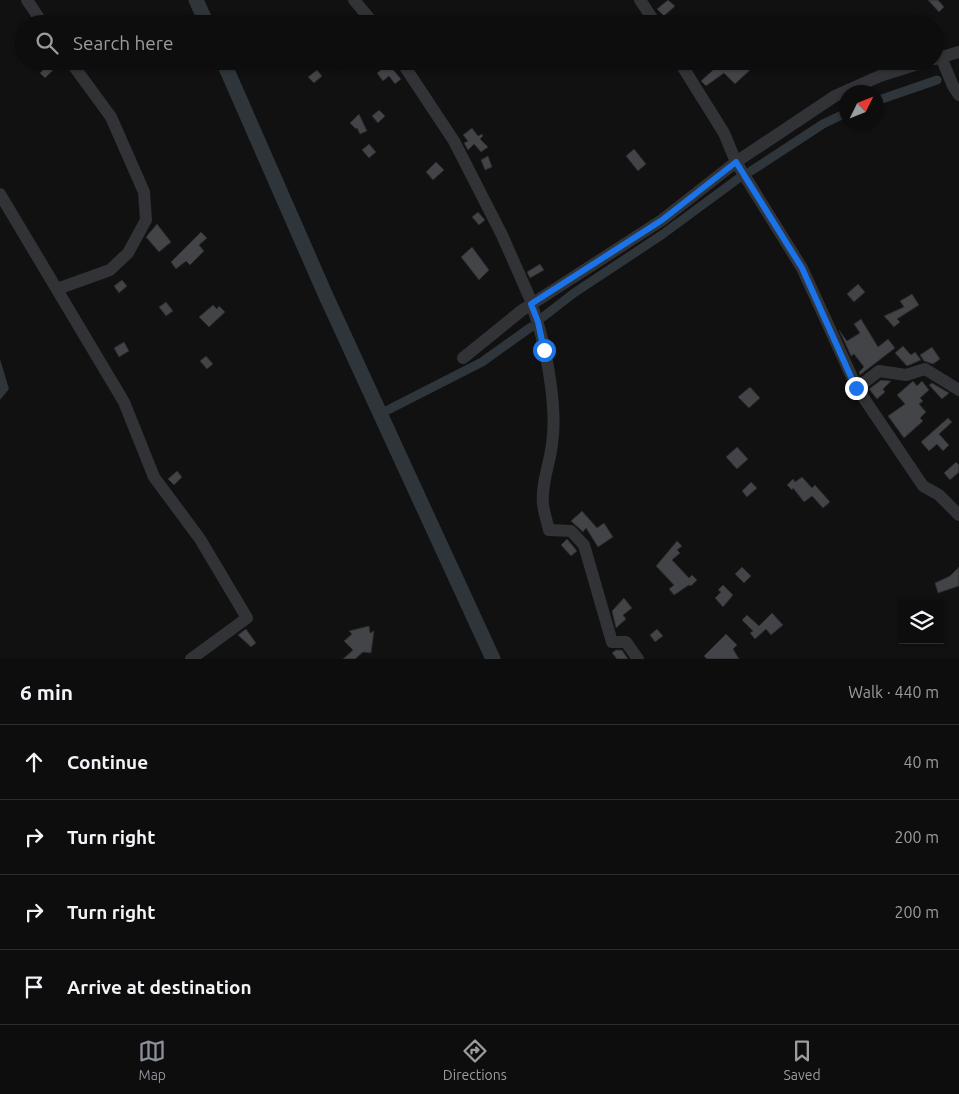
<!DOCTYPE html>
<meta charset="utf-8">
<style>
body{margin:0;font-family:Ubuntu,sans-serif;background:#1b1b1c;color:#f1f3f6}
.controls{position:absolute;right:15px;bottom:15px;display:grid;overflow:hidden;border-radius:0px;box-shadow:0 1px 4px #0004}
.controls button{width:45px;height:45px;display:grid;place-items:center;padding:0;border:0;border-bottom:1px solid #2d2d2e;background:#0d0d0e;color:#f1f3f6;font:25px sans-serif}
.compass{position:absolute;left:839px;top:85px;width:45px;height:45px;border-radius:50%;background:#0d0d0e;box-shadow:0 1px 4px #0004;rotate:47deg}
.stop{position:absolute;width:15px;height:15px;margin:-11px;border:4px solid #1a73e8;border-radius:50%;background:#fff}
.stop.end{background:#1a73e8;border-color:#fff;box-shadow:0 1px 5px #0008}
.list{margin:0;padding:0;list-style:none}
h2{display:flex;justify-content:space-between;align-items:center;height:65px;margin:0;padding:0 20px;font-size:21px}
h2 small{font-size:16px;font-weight:400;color:#9a9c9e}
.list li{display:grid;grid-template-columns:32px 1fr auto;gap:15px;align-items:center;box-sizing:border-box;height:75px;padding:0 20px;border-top:1px solid #2d2d2e}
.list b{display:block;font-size:19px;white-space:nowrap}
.list em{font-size:16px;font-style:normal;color:#9a9c9e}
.icon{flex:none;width:28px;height:28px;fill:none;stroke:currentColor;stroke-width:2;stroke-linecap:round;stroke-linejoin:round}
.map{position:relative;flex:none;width:959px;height:659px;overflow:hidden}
.search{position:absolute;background:#0d0d0e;box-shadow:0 1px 4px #0004;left:15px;right:15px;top:15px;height:55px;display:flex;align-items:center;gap:12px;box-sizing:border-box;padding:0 18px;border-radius:28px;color:#9a9c9e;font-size:19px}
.sheet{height:365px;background:#0d0d0e}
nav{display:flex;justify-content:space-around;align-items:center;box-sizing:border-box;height:70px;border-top:1px solid #2d2d2e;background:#0d0d0e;font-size:14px;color:#9a9c9e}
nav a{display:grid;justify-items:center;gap:2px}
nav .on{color:#8c9099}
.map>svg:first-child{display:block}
</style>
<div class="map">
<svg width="959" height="659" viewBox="0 0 959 659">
<rect width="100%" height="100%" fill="#111112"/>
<path fill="#2e363b" d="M0,359L9,389L0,400Z"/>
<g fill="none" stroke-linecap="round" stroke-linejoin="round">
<path stroke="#2e363b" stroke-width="9" d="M876,101L937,80
M751,171L823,124L846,113
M543,317L574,293L663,234L739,178
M380,414L482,362L531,327"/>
<path stroke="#2e363b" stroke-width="15" d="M196,0L207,24
M223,61L326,296L493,659"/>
</g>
<path fill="#424447" stroke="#2b2b2e" d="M668,0L675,6L664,16L657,9Z
M928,0H938L944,7L939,12Z
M333,61H357V62L336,70Z
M723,61H744L751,69L735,84L724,73L706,86L701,81Z
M388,64L401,79L395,84L389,76L383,81L377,73Z
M48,65L53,70L45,78L40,73Z
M317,70L322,76L314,83L308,77Z
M379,110L385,116L378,123L372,116Z
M359,114L367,131L360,134L357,128L356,129L350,123Z
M472,128L478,136L482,134L483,136L480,139L488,147L481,152L474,144L468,150L464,143L468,141L463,135Z
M369,144L376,152L369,158L362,150Z
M634,149L646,164L638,171L626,156Z
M488,156L492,167L485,170L481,160Z
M436,162L444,170L433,180L426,172Z
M478,212L485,220L479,225L472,217Z
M157,224L171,242L159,252L146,237Z
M201,232L207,238L199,245L204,251L190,265L186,261L176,269L171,262Z
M472,247L489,270L479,280L461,257Z
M540,264L544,270L530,278L527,272Z
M122,280L127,286L119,293L114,286Z
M858,284L865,292L854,302L847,294Z
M912,294L919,305L897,319L900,322L894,327L884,316L904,307L900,301Z
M166,302L173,311L166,316L159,307Z
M213,305L217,309L219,306L225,312L209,327L199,317Z
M861,319L878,347L888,339L895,348L860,375L859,372L864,367L854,354L851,356L839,330L847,341L860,333L854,324Z
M124,342L129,351L119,357L114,348Z
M903,346L911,355L915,352L921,360L907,366L895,353Z
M932,347L940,359L933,364L924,361L920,355Z
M206,356L213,364L207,369L200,361Z
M881,380L891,381L883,389L885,392L877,399L869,389Z
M913,381L917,386L922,381L929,390L920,398L923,401L919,404L926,412L920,418L923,421L904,438L888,416L905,404L897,395Z
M932,383L949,393L942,399L929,385Z
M750,387L760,398L749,408L738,397Z
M948,418L952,422L939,434L949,445L943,451L937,444L929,451L921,442Z
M737,447L748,459L737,469L726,457Z
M956,462L959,465V472L950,480L944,473Z
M177,471L182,477L174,485L168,479Z
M802,477L812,488L815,485L830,502L823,508L812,496L804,502L793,488L792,490L787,485L793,479L795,482Z
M751,482L757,488L747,497L742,491Z
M582,511L597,528L604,523L613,537L598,547L586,528L583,532L571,521Z
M567,539L577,551L571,556L561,545Z
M677,541L682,546L677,550L680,553L672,560L689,578L692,575L697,580L691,586L689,585L674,595L669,589L674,585L656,566Z
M742,567L751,576L744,583L735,574Z
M959,567V586L938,593L935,583L950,576Z
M723,585L733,595L723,607L715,598L721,592L718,590Z
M624,598L632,608L623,615L626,619L616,628L612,611Z
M772,613L783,625L771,635L766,629L755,639L750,633L753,631L742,620L747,615L759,626Z
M369,626L370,633L374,631L371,653L363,652L355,659H343L353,650L344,641L352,634L349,631Z
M246,629L256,643L251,647L238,635Z
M657,629L663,636L655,642L650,635Z
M726,634L737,645L733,649L739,659H707L704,656Z
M616,650H622L628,659H617L612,653Z"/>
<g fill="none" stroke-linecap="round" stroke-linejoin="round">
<path stroke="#323337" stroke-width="12" d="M27,0L43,24
M354,0L374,24
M640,0L656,24
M941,57L953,86L959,95
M935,59L959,52
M401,61L454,141L502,235L532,303
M679,61L724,133L736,162L802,268L857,388L923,486L939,495L959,515
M0,194L124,402L154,477L200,539L247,618L191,659
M57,289L110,270L128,253L146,220L144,192L111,117L70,61
M531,304C545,338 558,407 552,444C550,463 541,484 543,504C544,513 547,522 549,530L571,531L584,545L612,642H626L638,659
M463,358L521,311L662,220L736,162L835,96L880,76L927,61
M857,388L879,371L906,375L925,369L959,390"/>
</g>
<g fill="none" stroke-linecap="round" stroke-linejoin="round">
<path stroke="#1a73e8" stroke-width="6" d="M544,350L538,322L531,304L662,220L736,162L802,268L856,388"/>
</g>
</svg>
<div class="controls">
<button><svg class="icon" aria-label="layers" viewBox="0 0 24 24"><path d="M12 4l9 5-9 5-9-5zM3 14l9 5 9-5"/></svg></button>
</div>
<svg class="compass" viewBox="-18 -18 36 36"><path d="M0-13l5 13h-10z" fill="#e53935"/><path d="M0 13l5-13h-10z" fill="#9a9c9e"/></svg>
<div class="stop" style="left:544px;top:350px"></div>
<div class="stop end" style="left:856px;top:388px"></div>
<div class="search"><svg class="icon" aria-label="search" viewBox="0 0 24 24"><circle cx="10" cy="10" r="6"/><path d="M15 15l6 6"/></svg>Search here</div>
</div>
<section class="sheet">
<h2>6 min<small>Walk · 440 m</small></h2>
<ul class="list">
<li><svg class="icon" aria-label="ahead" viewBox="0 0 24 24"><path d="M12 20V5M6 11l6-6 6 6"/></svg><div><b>Continue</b></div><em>40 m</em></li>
<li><svg class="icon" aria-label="right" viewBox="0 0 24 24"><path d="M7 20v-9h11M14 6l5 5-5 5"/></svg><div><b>Turn right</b></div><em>200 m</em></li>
<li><svg class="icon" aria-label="right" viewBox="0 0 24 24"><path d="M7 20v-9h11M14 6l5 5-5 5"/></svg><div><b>Turn right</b></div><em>200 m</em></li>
<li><svg class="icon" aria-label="arrive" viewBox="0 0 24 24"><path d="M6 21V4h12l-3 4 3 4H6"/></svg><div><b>Arrive at destination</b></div></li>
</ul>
</section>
<nav>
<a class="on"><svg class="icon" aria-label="map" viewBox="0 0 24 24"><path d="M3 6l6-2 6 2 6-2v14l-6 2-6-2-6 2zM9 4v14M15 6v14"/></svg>Map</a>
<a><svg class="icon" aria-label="directions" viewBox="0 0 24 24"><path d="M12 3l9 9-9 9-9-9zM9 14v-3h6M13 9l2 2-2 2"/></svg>Directions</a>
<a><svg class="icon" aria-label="saved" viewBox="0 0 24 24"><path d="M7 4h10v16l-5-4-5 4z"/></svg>Saved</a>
</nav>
